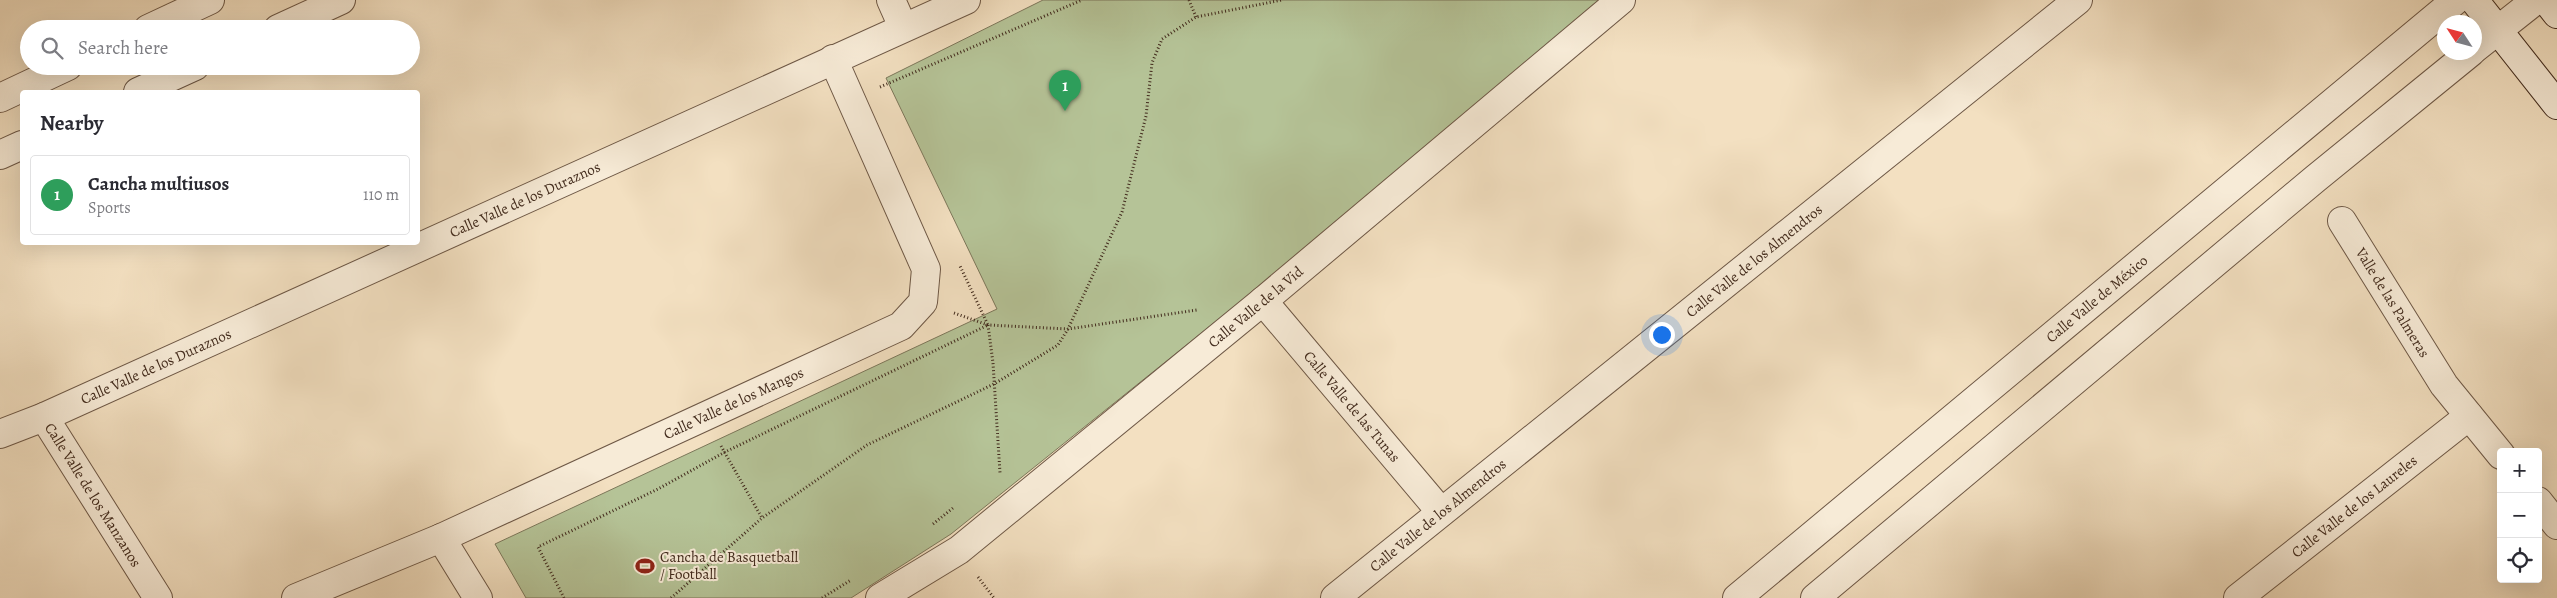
<!DOCTYPE html>
<meta charset="utf-8">
<style>
body{margin:0;font-family:Alegreya,serif;background:#f7f7f7;color:#2b2b33}
.controls{position:absolute;right:15px;bottom:15px;display:grid;overflow:hidden;border-radius:5px;box-shadow:0 5px 20px #0002}
.controls button{width:45px;height:45px;display:grid;place-items:center;padding:0;border:0;border-bottom:1px solid #e1e1e2;background:#fff;color:#2b2b33;font:25px sans-serif}
.compass{position:absolute;left:2437px;top:15px;width:45px;height:45px;border-radius:50%;background:#fff;box-shadow:0 5px 20px #0002;rotate:306deg}
.you{position:absolute;left:1661px;top:334px;width:18px;height:18px;margin:-12px;border:4px solid #fff;border-radius:50%;background:#1a73e8;box-shadow:0 0 0 8px #1a73e833}
.badge{display:grid;place-items:center;width:32px;height:32px;border-radius:50%;background:#8f2418;color:#fff;font-size:16px;font-weight:700}
.pin{position:absolute;translate:-50% -41px;filter:drop-shadow(0 1px 2px #0008)}
.pin::after{content:'';position:absolute;top:26px;width:18px;height:15px;background:inherit;clip-path:polygon(0 0,100% 0,50% 100%)}
.list{margin:0;padding:0;list-style:none}
h2{display:flex;justify-content:space-between;align-items:center;height:65px;margin:0;padding:0 20px;font-size:21px}
h2 small{font-size:16px;font-weight:400;color:#7c7c81}
.list li{display:grid;grid-template-columns:32px 1fr auto;gap:15px;align-items:center;box-sizing:border-box;height:80px;margin:0 10px 10px;padding:0 10px;border:1px solid #e1e1e2;border-radius:5px}
.list b{display:block;font-size:19px;white-space:nowrap}
.list p{margin:0;font-size:16px;white-space:nowrap;color:#7c7c81}
.list em{font-size:16px;font-style:normal;color:#7c7c81}
.icon{flex:none;width:28px;height:28px;fill:none;stroke:currentColor;stroke-width:2;stroke-linecap:round;stroke-linejoin:round}
.map{position:relative;flex:none;width:2557px;height:598px;overflow:hidden}
.search{position:absolute;background:#fff;box-shadow:0 5px 20px #0002;left:20px;top:20px;width:400px;height:55px;display:flex;align-items:center;gap:12px;box-sizing:border-box;padding:0 18px;border-radius:28px;color:#7c7c81;font-size:19px}
.panel{position:absolute;background:#fff;box-shadow:0 5px 20px #0002;left:20px;top:90px;width:400px;height:155px;border-radius:5px}
.map>svg:first-child{display:block}
</style>
<div class="map">
<svg width="2557" height="598" viewBox="0 0 2557 598">
<rect width="100%" height="100%" fill="#f3e0c1"/>
<filter id="stains"><feTurbulence type="fractalNoise" baseFrequency=".004" numOctaves="4"/><feColorMatrix values="0 0 0 0 .2 0 0 0 0 .09 0 0 0 0 .02 0 0 0 .5 -.17"/></filter>
<radialGradient id="worn" r=".72"><stop offset=".6" stop-color="#630" stop-opacity="0"/><stop offset="1" stop-color="#630" stop-opacity=".3"/></radialGradient>
<path fill="#b5c397" stroke="#7c775a" d="M1043,0H1601L1265,282L951,534L851,598H526L495,544L997,309L886,78Z"/>
<g fill="none" stroke-linecap="round" stroke-linejoin="round">
<g stroke="#6e5846" stroke-width="30">
<g id="street">
<path d="M891,0L903,27"/>
<path d="M148,29L210,0"/>
<path d="M278,29L341,0"/>
<path d="M2474,49L2536,0"/>
<path d="M138,92L195,66"/>
<path d="M0,98L68,66"/>
<path d="M0,155L22,145"/>
<path id="s1" d="M2342,221L2444,385L2501,455"/>
<path id="s2" d="M1263,301L1441,512"/>
<path id="s3" d="M44,417L158,598"/>
<path id="s4" d="M0,434L44,417L966,0"/>
<path d="M2538,501L2557,525"/>
<path d="M441,538L478,598"/>
<path id="s5" d="M296,598L441,538L901,326L923,302L926,269L833,59"/>
<path id="s6" d="M880,598L959,550L1263,301L1621,0"/>
<path id="s7" d="M1335,598L2078,0"/>
<path id="s8" d="M1737,598L2456,0"/>
<path d="M1815,598L2315,179L2471,52"/>
<path id="s9" d="M2238,598L2469,416"/>
</g>
</g>
<g stroke="#422b1d" stroke-width="30">
<path id="secondary" d="M2474,0L2557,105
M2546,0L2557,14"/>
</g>
<path stroke="#422b1d" stroke-width="3" stroke-dasharray="1 2.5" stroke-linecap="butt" d="M1189,0L1196,17
M880,87L1082,0
M954,313L988,325L1068,329L1197,310
M988,325L993,363L1000,473
M721,446L762,518
M933,524L953,508
M978,577L994,598
M564,598L538,547L658,489L725,452L988,325L960,266
M671,598L762,518L867,445L994,384L1058,345L1068,329L1122,212L1146,116L1152,63L1162,39L1196,17L1282,0
M822,598L851,580"/>
<use href="#street" stroke="#f7ebd7" stroke-width="28"/>
<use href="#secondary" stroke="#f7ebd7" stroke-width="28"/>
</g>
<defs>
<g id="stadium-bare" transform="scale(1.5)"><path d="M0-5a6.5 5 0 1 0 0 10a6.5 5 0 1 0 0-10ZM-3.5-1.8h7v3.6h-7Z" fill="#8f2418" stroke="#f7ebd7" stroke-width="2.5" paint-order="stroke"/></g>
</defs>
<g fill-rule="evenodd">
<use href="#stadium-bare" x="645" y="566"/>
</g>
<g text-anchor="middle" stroke-width="4" stroke-linejoin="round" paint-order="stroke">
<g font-size="15" fill="#422b1d" stroke="#f7ebd7">
<text dy="5" stroke="none"><textPath href="#s4" startOffset="575">Calle Valle de los Duraznos</textPath></text>
<text dy="5" stroke="none"><textPath href="#s7" startOffset="538">Calle Valle de los Almendros</textPath></text>
<text dy="5" stroke="none"><textPath href="#s8" startOffset="468">Calle Valle de México</textPath></text>
<text dy="5" stroke="none"><textPath href="#s1" startOffset="96">Valle de las Palmeras</textPath></text>
<text dy="5" stroke="none"><textPath href="#s6" startOffset="476">Calle Valle de la Vid</textPath></text>
<text dy="5" stroke="none"><textPath href="#s4" startOffset="170">Calle Valle de los Duraznos</textPath></text>
<text dy="5" stroke="none"><textPath href="#s5" startOffset="479">Calle Valle de los Mangos</textPath></text>
<text dy="5" stroke="none"><textPath href="#s2" startOffset="138">Calle Valle de las Tunas</textPath></text>
<text dy="5" stroke="none"><textPath href="#s3" startOffset="92">Calle Valle de los Manzanos</textPath></text>
<text dy="5" stroke="none"><textPath href="#s9" startOffset="148">Calle Valle de los Laureles</textPath></text>
<text dy="5" stroke="none"><textPath href="#s7" startOffset="132">Calle Valle de los Almendros</textPath></text>
</g>
<g font-size="15" fill="#422b1d" stroke="#f7ebd7" text-anchor="start">
<text x="660" y="562">Cancha de Basquetball<tspan x="660" dy="17">/ Football</tspan></text>
</g>
</g>
<rect width="100%" height="100%" filter="url(#stains)"/>
<rect width="100%" height="100%" fill="url(#worn)"/>
</svg>
<div class="controls">
<button>+</button>
<button>−</button>
<button><svg class="icon" aria-label="locate" viewBox="0 0 24 24"><circle cx="12" cy="12" r="6"/><path d="M12 2v4M12 18v4M2 12h4M18 12h4"/></svg></button>
</div>
<svg class="compass" viewBox="-18 -18 36 36"><path d="M0-13l5 13h-10z" fill="#e53935"/><path d="M0 13l5-13h-10z" fill="#7c7c81"/></svg>
<div class="you"></div>
<div class="pin badge" style="left:1065px;top:111px;background:#2e9e5b">1</div>
<div class="search"><svg class="icon" aria-label="search" viewBox="0 0 24 24"><circle cx="10" cy="10" r="6"/><path d="M15 15l6 6"/></svg>Search here</div>
<section class="panel">
<h2>Nearby<small></small></h2>
<ul class="list">
<li><span class="badge" style="background:#2e9e5b">1</span><div><b>Cancha multiusos</b><p>Sports</p></div><em>110 m</em></li>
</ul>
</section>
</div>
